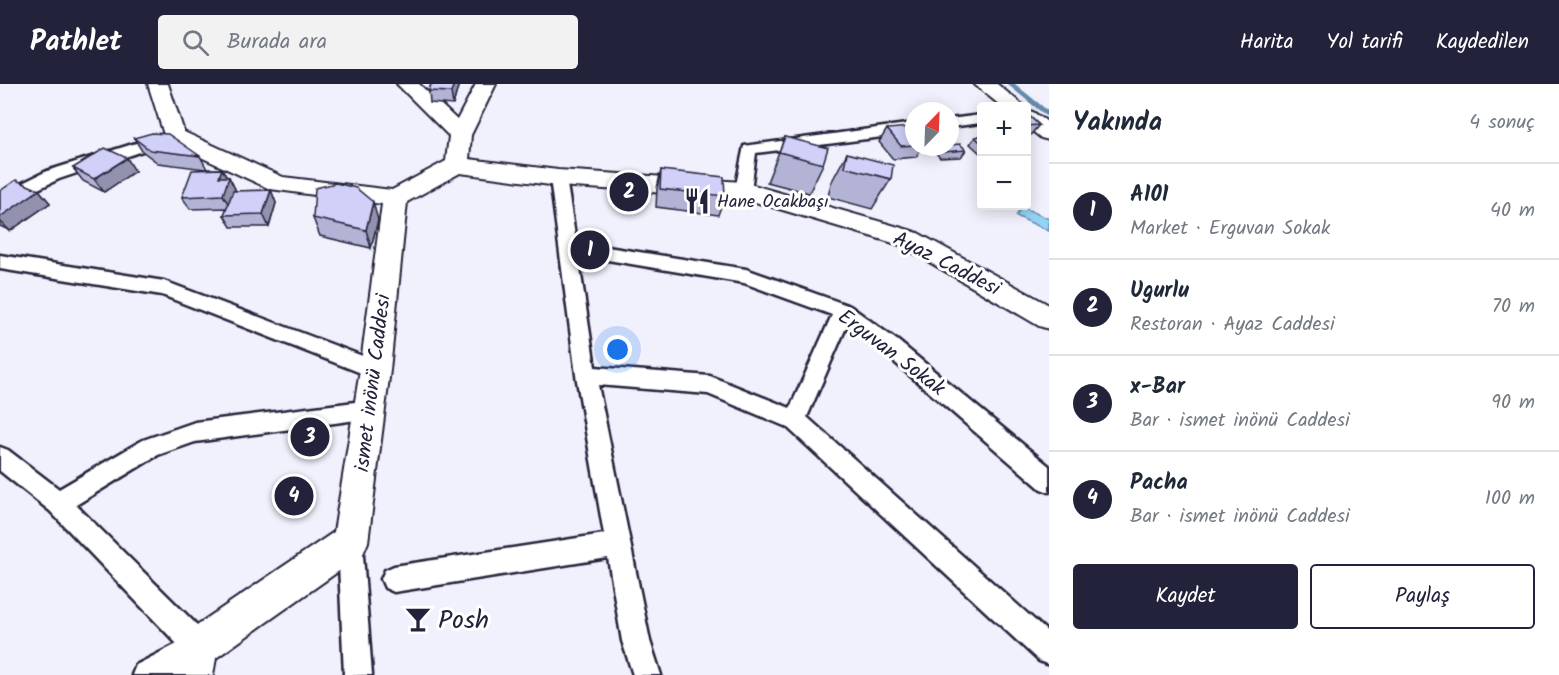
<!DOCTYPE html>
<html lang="tr">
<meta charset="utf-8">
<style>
body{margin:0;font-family:Kalam,sans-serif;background:#f2f2f3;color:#1f2937}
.controls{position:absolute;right:18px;top:18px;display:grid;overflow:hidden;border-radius:6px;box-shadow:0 3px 15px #0003}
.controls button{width:54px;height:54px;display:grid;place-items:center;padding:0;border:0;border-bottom:2px solid #e0e1e3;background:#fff;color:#1f2937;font:30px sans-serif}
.compass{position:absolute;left:905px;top:18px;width:54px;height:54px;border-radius:50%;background:#fff;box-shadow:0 3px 15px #0003;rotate:23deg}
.you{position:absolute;left:618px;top:266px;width:21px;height:21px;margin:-15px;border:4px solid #fff;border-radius:50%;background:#1a73e8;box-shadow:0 0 0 9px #1a73e833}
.badge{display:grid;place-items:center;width:39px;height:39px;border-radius:50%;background:#22223b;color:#fff;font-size:20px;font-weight:700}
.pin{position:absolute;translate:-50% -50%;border:3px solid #fff;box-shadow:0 2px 6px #0006}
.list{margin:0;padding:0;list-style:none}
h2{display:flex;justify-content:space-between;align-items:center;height:78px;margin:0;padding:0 24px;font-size:26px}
h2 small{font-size:20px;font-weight:400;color:#747a83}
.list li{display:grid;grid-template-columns:39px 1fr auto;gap:18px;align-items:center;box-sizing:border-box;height:96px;padding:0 24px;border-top:2px solid #e0e1e3}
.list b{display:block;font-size:22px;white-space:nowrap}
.list p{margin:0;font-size:20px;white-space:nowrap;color:#747a83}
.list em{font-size:20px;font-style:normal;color:#747a83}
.actions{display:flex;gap:12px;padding:18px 24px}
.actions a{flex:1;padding:14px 0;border:2px solid #22223b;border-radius:6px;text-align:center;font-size:21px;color:#22223b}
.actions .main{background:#22223b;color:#fff}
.icon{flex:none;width:33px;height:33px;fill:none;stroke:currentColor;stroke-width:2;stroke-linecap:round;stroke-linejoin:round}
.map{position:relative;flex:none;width:1049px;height:591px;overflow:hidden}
header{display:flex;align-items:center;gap:36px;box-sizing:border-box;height:84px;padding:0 30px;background:#22223b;color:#fff}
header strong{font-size:28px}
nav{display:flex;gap:33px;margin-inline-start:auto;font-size:21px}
.search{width:420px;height:54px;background:#f2f2f3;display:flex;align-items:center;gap:15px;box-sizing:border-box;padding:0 21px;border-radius:6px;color:#747a83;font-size:22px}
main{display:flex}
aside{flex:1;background:#fff}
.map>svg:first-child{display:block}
</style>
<header>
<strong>Pathlet</strong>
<div class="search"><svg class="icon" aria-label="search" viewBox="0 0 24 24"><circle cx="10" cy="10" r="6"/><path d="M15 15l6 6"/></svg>Burada ara</div>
<nav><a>Harita</a><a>Yol tarifi</a><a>Kaydedilen</a></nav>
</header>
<main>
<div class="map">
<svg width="1049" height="591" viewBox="0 0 1049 591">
<rect width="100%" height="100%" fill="#f1f1fd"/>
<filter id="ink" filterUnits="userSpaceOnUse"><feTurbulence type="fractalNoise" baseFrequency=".0167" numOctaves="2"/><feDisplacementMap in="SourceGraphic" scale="12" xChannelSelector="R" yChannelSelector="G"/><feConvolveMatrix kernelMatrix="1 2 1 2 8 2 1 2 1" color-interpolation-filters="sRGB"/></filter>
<g filter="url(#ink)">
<path fill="#94d3f5" stroke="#668cab" stroke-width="1.5" d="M1022,123L1049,135V147L1016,132Z"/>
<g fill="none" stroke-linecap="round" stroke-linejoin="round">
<path stroke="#668cab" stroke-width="5" d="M1011,0L1049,31"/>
<g stroke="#22223b" stroke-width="5">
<path id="street" d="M981,31V39L950,43V35Z
M914,39V49L756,69L751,106L749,110H737L735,106L744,62Z
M168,49L173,51L176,54L173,57L59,95L0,123V110L47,87Z
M558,89L564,90L566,94L576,158L746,185L850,222L898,257L1049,382V408L1041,405L884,269L847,241L807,333L1049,549V581L1039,577L787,343L708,310L598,301L650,557L661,591H633L622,557L608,474L394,508L385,504L381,495L385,486L394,482L604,450L576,291L550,94L552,90ZM578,171L744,199L832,231L790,324L710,292L595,283Z
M0,171L164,197L381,279L384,285L381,291L374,294L162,211L0,185Z
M371,316L379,318L382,325L379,332L371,334L195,358L158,371L76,421L209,553L213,563L209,573L174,591H132L136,581L177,560L50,427L0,387V363L8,366L59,405L143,356L195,338Z
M350,446L359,449L362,458L372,591H344L338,458L341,449Z"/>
</g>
<g stroke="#22223b" stroke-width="4">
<path id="secondary" d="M148,0H168L184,48L283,93L392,106L446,77L449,52L397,0H419L457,36L476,0H496L471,51L469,75L558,86L743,98L909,146L918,149L1049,221V245L1039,242L900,161L742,114L558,102L460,89L407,118L390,286L368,458L363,470L216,574L213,591H173L185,549L334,448L360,286L382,120L270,105L166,57Z
M974,0H997L1024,22H1001Z
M1026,26L1033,28L1049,39V56L1041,54L1026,42Z"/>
</g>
<use href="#street" fill="#fff" fill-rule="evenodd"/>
<use href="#secondary" fill="#fff" fill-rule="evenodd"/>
</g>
<path fill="#b3b3d5" stroke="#22223b" stroke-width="1.5" d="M431,0H463L462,1H458V3L453,21L430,19L429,7Z
M1026,29L1039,41L1028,54H1026Z
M887,45L914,48V63H950L966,66L961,73L940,74L935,68L926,69L921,64L916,73L893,75L879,58Z
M981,52V70L970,60L975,53Z
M785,53L823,80L809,109L767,98Z
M134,54L200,72L207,85H222L226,93H229L235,105V107L271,106L276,119L269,143H231L224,131L227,124L190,125L182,113L206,85L158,79L142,67Z
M847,69L891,95L872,125L828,113L831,99Z
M73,84L135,87L104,108L83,97Z
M661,86L725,112L718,131L656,123L657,104Z
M39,106L50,119L10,147L0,142V107Z
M313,134L378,136L371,164L320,152Z"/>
<path fill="#9292ae" stroke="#22223b" stroke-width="1.5" d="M454,0H458V3L453,21L451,8Z
M127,74L135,87L104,108L94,95Z
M222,85L228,95L229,93L235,105L230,123L223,111L219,93Z
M39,106L50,119L10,147L0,137V133Z
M271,106L276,119L269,143L263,130Z
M373,118L378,136L371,164L366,146Z"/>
<path fill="#d0d0f8" stroke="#22223b" stroke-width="1.5" d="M431,0H454L451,8L429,7Z
M1026,29L1039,41L1026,42Z
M910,43L914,48V61L901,62L887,45Z
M152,49L168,50L200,72L150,66L134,54Z
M981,52V59L975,53Z
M785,53L828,64L823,80L779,68Z
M960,60L966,66L944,68L940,63H950V61Z
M105,64L127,74L94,95L73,84Z
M847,69L893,81L891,95L844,83Z
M222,85L219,93H229L223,111L182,113L192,86Z
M661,86L724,93L725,112L660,105Z
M16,96L39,106L0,133V107Z
M336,99L356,104L373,118L366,146L313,134L315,104Z
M271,106L263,130L224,131L233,107Z"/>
</g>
<defs>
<g id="restaurant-bare" transform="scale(2.07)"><path d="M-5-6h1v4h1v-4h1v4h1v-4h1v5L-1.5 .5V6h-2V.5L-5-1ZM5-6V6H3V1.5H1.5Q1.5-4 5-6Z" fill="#22223b" stroke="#fff" stroke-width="2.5" paint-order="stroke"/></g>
<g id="bar-bare" transform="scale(2.07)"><path d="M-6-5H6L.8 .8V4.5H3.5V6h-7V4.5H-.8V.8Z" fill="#22223b" stroke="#fff" stroke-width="2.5" paint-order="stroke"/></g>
</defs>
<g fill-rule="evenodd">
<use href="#restaurant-bare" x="697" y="117"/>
<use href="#bar-bare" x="418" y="535"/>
</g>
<g text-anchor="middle" stroke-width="6" stroke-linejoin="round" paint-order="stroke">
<g font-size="18" fill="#22223b" stroke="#fff" text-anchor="start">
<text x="717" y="123">Hane Ocakbaşı</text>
</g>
<g font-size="21" fill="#22223b" stroke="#fff">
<text transform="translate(947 179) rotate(27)" y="7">Ayaz Caddesi</text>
<text transform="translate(892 268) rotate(37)" y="7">Erguvan Sokak</text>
<text transform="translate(372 299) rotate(-83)" y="7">ismet inönü Caddesi</text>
</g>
<g font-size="26" fill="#22223b" stroke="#fff" text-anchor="start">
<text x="438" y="544">Posh</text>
</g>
</g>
</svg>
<div class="controls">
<button>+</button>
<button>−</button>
</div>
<svg class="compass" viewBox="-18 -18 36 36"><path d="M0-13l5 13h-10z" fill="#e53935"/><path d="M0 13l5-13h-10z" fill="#747a83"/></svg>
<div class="you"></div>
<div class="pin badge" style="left:590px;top:166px">1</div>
<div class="pin badge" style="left:629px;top:108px">2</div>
<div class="pin badge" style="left:310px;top:353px">3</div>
<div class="pin badge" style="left:294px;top:412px">4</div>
</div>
<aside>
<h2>Yakında<small>4 sonuç</small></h2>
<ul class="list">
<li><span class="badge">1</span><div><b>A101</b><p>Market · Erguvan Sokak</p></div><em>40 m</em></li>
<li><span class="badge">2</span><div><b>Ugurlu</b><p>Restoran · Ayaz Caddesi</p></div><em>70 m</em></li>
<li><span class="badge">3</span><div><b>x-Bar</b><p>Bar · ismet inönü Caddesi</p></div><em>90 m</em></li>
<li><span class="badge">4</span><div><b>Pacha</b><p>Bar · ismet inönü Caddesi</p></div><em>100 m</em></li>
</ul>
<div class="actions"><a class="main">Kaydet</a><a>Paylaş</a></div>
</aside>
</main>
